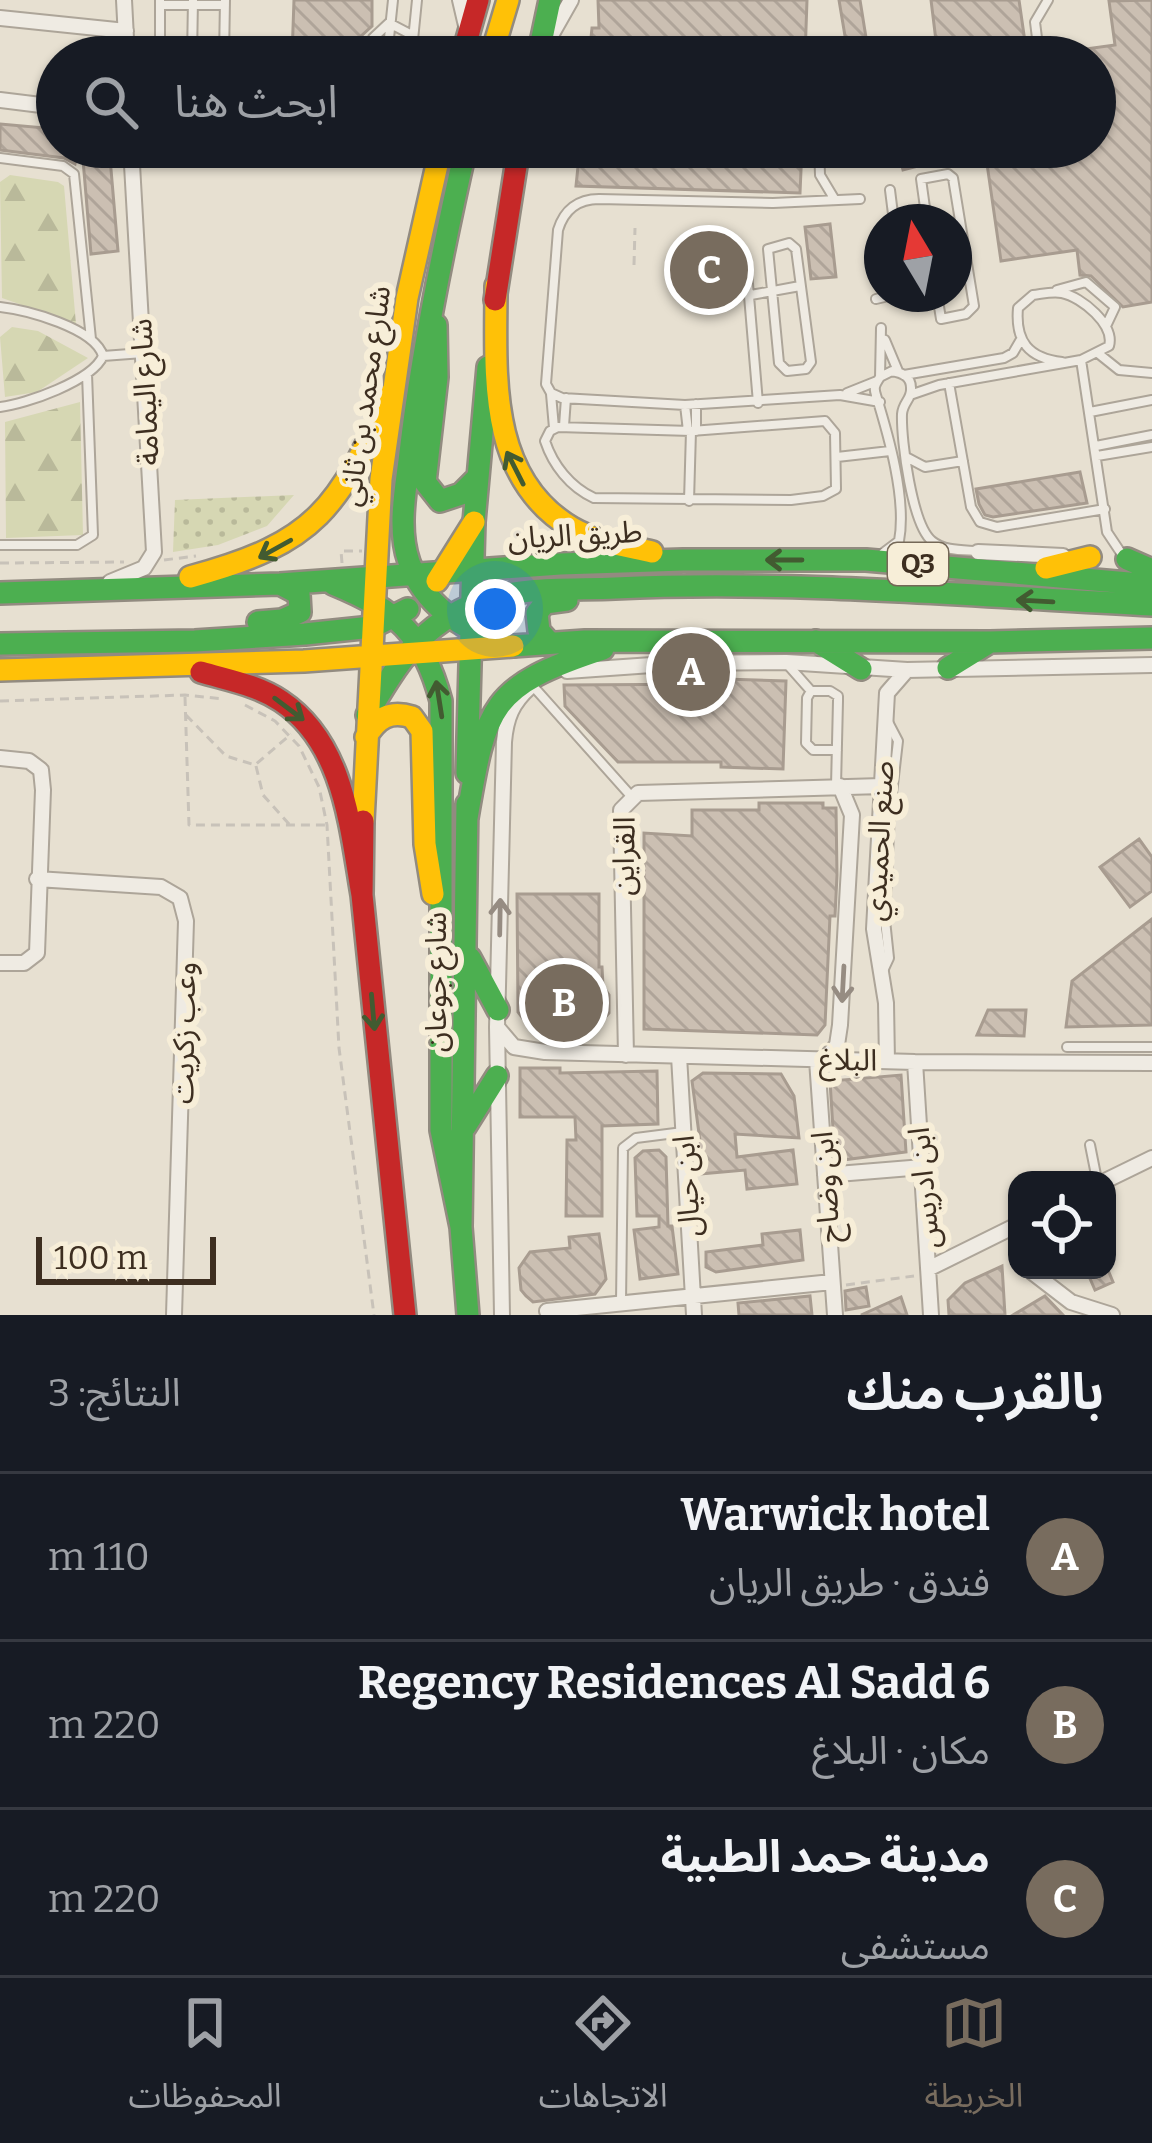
<!DOCTYPE html>
<html lang="ar">
<meta charset="utf-8">
<style>
body{margin:0;font-family:Bitter,"Noto Sans Arabic",serif;background:#20242c;color:#f1f3f6;direction:rtl}
.controls{position:absolute;right:36px;bottom:36px;display:grid;overflow:hidden;border-radius:24px;box-shadow:0 3px 9px #0004}
.controls button{width:108px;height:108px;display:grid;place-items:center;padding:0;border:0;border-bottom:3px solid #363941;background:#171b24;color:#f1f3f6;font:60px sans-serif}
.compass{position:absolute;left:864px;top:204px;width:108px;height:108px;border-radius:50%;background:#171b24;box-shadow:0 3px 9px #0004;rotate:350deg}
.scale{position:absolute;left:36px;bottom:30px;width:180px;box-sizing:border-box;padding-left:12px;border:6px solid #3d2e20;border-top:0;font-size:33px;line-height:42px;white-space:nowrap;color:#3d2e20;-webkit-text-stroke:9px #f7eed8;paint-order:stroke}
.you{position:absolute;left:495px;top:609px;width:42px;height:42px;margin:-30px;border:9px solid #fff;border-radius:50%;background:#1a73e8;box-shadow:0 0 0 18px #1a73e833}
.badge{display:grid;place-items:center;width:78px;height:78px;border-radius:50%;background:#786c5e;color:#fff;font-size:39px;font-weight:700}
.pin{position:absolute;translate:-50% -50%;border:6px solid #fff;box-shadow:0 3px 12px #0006}
.list{margin:0;padding:0;list-style:none}
h2{display:flex;justify-content:space-between;align-items:center;height:156px;margin:0;padding:0 48px;font-size:51px}
h2 small{font-size:39px;font-weight:400;color:#9ea1a6}
.list li{display:grid;grid-template-columns:78px 1fr auto;gap:36px;align-items:center;box-sizing:border-box;height:168px;padding:0 48px;border-top:3px solid #363941}
.list b{display:block;font-size:45px;white-space:nowrap}
.list p{margin:0;font-size:39px;white-space:nowrap;color:#9ea1a6}
.list em{font-size:39px;font-style:normal;color:#9ea1a6}
.icon{flex:none;width:66px;height:66px;fill:none;stroke:currentColor;stroke-width:2;stroke-linecap:round;stroke-linejoin:round}
.map{position:relative;flex:none;width:1152px;height:1315px;overflow:hidden;direction:ltr}
.search{position:absolute;background:#171b24;box-shadow:0 3px 9px #0004;left:36px;right:36px;top:36px;height:132px;display:flex;align-items:center;gap:30px;box-sizing:border-box;padding:0 42px;border-radius:66px;color:#9ea1a6;font-size:45px}
.sheet{height:660px;background:#171b24}
nav{display:flex;justify-content:space-around;align-items:center;box-sizing:border-box;height:168px;border-top:3px solid #363941;background:#171b24;font-size:33px;color:#9ea1a6}
nav a{display:grid;justify-items:center;gap:6px}
nav .on{color:#786c5e}
.map>svg:first-child{display:block}
</style>
<div class="map">
<svg width="1152" height="1315" viewBox="0 0 1152 1315">
<defs>
<pattern id="grass-dots" width="8" height="8" patternUnits="userSpaceOnUse" patternTransform="scale(3)"><rect width="8" height="8" fill="#d6d7b3"/><path d="M2 2h.1M6 6h.1" fill="none" stroke="#b9b99a" stroke-width="1.8" stroke-linecap="round"/></pattern>
<pattern id="forest-firs" width="22" height="20" patternUnits="userSpaceOnUse" patternTransform="scale(3)"><rect width="22" height="20" fill="#d6d7b3"/><path d="M5 1l3.5 6h-7zM16 11l3.5 6h-7z" fill="#b9b99a"/></pattern>
<pattern id="building-back-hatch" width="6" height="6" patternUnits="userSpaceOnUse" patternTransform="scale(3)"><rect width="6" height="6" fill="#cbbfb2"/><path d="M-1 5l2 2M0 0l6 6M5-1l2 2" fill="none" stroke="#afa499"/></pattern>
</defs>
<rect width="100%" height="100%" fill="#e7e0d1"/>
<path fill="url(#grass-dots)" d="M294,495L267,526L218,545L173,552L175,500Z"/>
<path fill="url(#forest-firs)" d="M10,175L58,182L64,186L76,324L2,298L0,182Z
M12,327L38,331L88,358L37,392L5,397L0,337Z
M80,402L83,535L6,538L5,422Z"/>
<path fill="url(#building-back-hatch)" stroke="#a89c90" stroke-width="3" d="M294,0H372V26L349,47H362L369,56L378,50V57H292Z
M598,0H807L805,57H589L592,28H599Z
M839,0H860L868,50L848,54Z
M931,0H1019L1026,49L938,57Z
M1152,0V302L1123,307L1091,276L1080,275L1077,250L1001,261L986,157L1048,147H1095V57H1071V51L1115,45L1109,1Z
M0,124L57,129V147H78L75,164L64,158L0,150Z
M580,147H802L800,193L576,186Z
M897,147H930L934,162L903,170Z
M110,158L118,251L91,254L83,160Z
M830,224L836,277L811,279L805,227Z
M1080,472L1087,503L993,517L985,515L979,504L976,489Z
M724,679L786,681L783,769L721,767V762H618L565,706L564,685L724,684Z
M759,803H823V808H836L837,875L835,916H830L825,1025L817,1035L644,1029V833L692,836V810H759Z
M1139,839L1152,857V891L1130,907L1100,867Z
M517,894H599V967H602L603,986L609,995V1013L590,1034L533,1032L518,1012Z
M1152,919V1025L1066,1027L1072,981Z
M988,1010H1026L1024,1036L977,1035Z
M520,1068H560V1073L657,1071L658,1124L602,1126V1216H566L567,1140H576L575,1117H520Z
M703,1073L781,1074L794,1096L799,1138L735,1134L737,1157L793,1150L797,1184L747,1189L745,1170L699,1174L697,1141H700L692,1081Z
M901,1075L906,1152L835,1161L830,1081Z
M659,1150L666,1157L668,1226H672L678,1274L640,1279L634,1230L659,1227V1216H637L635,1158L643,1151Z
M800,1230L803,1260L716,1272L706,1267V1252L763,1245L762,1234Z
M599,1234L606,1279L595,1294L533,1302L526,1296L521,1290L519,1268L530,1252L570,1248L569,1237Z
M1002,1266L1005,1315H949L948,1300L965,1283Z
M1096,1270H1108L1113,1282L1095,1290L1088,1274Z
M866,1287L869,1306L846,1310L845,1291Z
M810,1296L812,1315H739L738,1303Z
M1045,1296L1063,1315H1013Z
M901,1297L907,1315H861Z"/>
<g fill="none" stroke-linecap="round" stroke-linejoin="round">
<g stroke="#ada599" stroke-width="12">
<path id="lane" d="M160,0V57
M160,5H225
M413,40L417,0
M370,48L373,38L389,23L410,34L409,57
M192,57L193,0
M224,57L225,0
M387,57L393,0
M1032,57L1038,46L1035,22L1048,0
M819,147L820,175L835,200
M0,158L63,166L74,174L91,339
M890,190L894,222
M860,199L773,203L599,199C578,199 564,210 558,230L546,384L551,393L562,398L685,405L840,395L880,402
M927,222L921,179L948,174L953,178L974,306L966,314L941,319L937,294
M789,243L796,249L811,362L806,369L787,371L779,363L768,249Z
M747,272L758,403
M1057,290L1086,282L1115,307L1107,324
M751,295L800,286
M876,299L897,294
M0,307C27,310 95,328 103,356C92,381 26,404 0,407
M885,340L898,371
M1099,354L1119,370L1152,373
M103,356L143,353
M1081,360L1107,532L1123,556
M904,375L1004,358L1013,353L1020,341
M880,377L881,328
M949,383L971,507L980,522L997,527L1105,509
M847,393L877,381
M551,394L554,428
M910,395L939,385L1081,360L1109,346C1115,325 1082,297 1062,293C1052,291 1042,294 1033,295L1018,308C1015,342 1029,358 1062,362
M696,404V431
M685,405L688,431
M1090,412L1152,400
M825,421L835,433L836,489L823,496L791,500L594,498C570,487 553,465 545,441L550,431L558,427L691,431Z
M564,426L566,398
M1096,446L1152,435
M1097,456L1152,447
M837,457L890,451
M908,458L925,467L963,461
M689,501L691,431
M0,545H77L93,535L87,374
M883,553L899,541C907,499 888,434 876,395C873,386 876,384 880,377L892,371C902,373 911,376 911,388C912,399 903,402 902,414C901,440 912,525 932,541C944,551 962,550 977,551
M788,665L811,691
M532,685L631,796
M836,786L838,701V696L830,691H811L807,698L806,743L813,750H837
M882,973L889,958L885,920L890,811L898,741L886,718
M1067,1047H1152
M1090,1145L1097,1180
M621,1302L623,1148L636,1138L683,1132"/>
</g>
<g stroke="#ada599" stroke-width="18">
<path id="street" d="M124,0L127,57
M460,0L467,30
M0,18L126,31
M545,46L571,0
M0,100L57,107
M978,552L1063,556
M110,582L144,568L154,552L131,147
M567,671L680,663L786,662L907,670L1152,665
M0,758L29,761L41,770L43,790L37,953L24,963H0
M37,879L161,887L180,898L186,921L174,1315
M497,1027L514,1047L545,1052L915,1062L1152,1063
M626,1055L621,810L638,793L882,786
M679,1056L694,1315
M817,1060L835,1315
M824,1060L837,1045L840,1025L852,815L840,786
M887,1061L886,1003L874,929L887,693L907,670
M915,1062L931,1315
M825,1175L923,1167
M1107,1180L1152,1158
M930,1268L1017,1225
M1032,1272L1071,1302L1112,1315
M547,1311L832,1282
M502,1315L497,1027L504,742C506,718 512,703 530,687"/>
</g>
<g stroke="#928b80" stroke-width="26">
<path id="fast" d="M538,57L550,0
M466,147C443,248 422,350 410,453C406,488 397,528 409,562C424,605 461,628 502,643
M436,325L437,377L425,482L440,501L461,494L477,478
M1127,559L1152,570
M333,584C396,610 423,633 441,701V1130L461,1227
M0,593L280,584L560,564L683,560H866L1152,585
M258,622L282,620L300,612L299,594L280,584
M816,641L861,669
M550,643L539,631L537,613L545,603L567,600
M0,644L195,641L305,634L372,627L408,609
M513,646L585,641L990,642L1152,638
M948,668L990,642
M367,715C398,663 420,625 479,602C520,586 572,590 615,588C793,580 974,596 1152,605
M467,773L474,522L488,367
M467,804L461,1227L468,1315
M467,818C486,705 490,686 603,649
M470,958L498,1010
M465,1127L497,1076"/>
</g>
<g stroke="#928b80" stroke-width="26">
<path id="slow" d="M491,57L508,0
M496,286C496,373 486,477 572,528C596,542 626,546 652,552
M1046,568L1090,557
M190,577C319,542 336,509 392,392
M437,581L474,522
M0,670L304,661L513,646
M366,737C377,718 390,710 412,717L422,731L425,844L433,894
M363,821L381,479L407,298L441,147"/>
</g>
<g stroke="#928b80" stroke-width="26">
<path id="jam" d="M462,57L478,0
M495,300L519,147
M201,672C228,680 257,685 281,701C344,743 350,826 362,895
M363,821L362,895L405,1315"/>
</g>
<path stroke="#c8c2b9" stroke-width="3" stroke-dasharray="9 6" stroke-linecap="butt" d="M634,265L635,228
M682,285L721,286
M164,560L196,556
M0,563L124,562
M342,563L341,551H362
M185,697L189,825H327
M0,701L185,695L224,699
M245,705L275,721L299,746L319,787L327,825L339,1048L374,1315
M186,715L226,756L255,765L291,734
M256,766L263,795L289,824
M846,1285L914,1276"/>
<use href="#lane" stroke="#efebe3" stroke-width="8"/>
<use href="#street" stroke="#efebe3" stroke-width="14"/>
<use href="#fast" stroke="#4caf50" stroke-width="21"/>
<use href="#slow" stroke="#ffc107" stroke-width="21"/>
<use href="#jam" stroke="#c62828" stroke-width="21"/>
</g>
<defs><path id="oneway-shaft" d="M-6 0H5M1.5-3L5.5 0L1.5 3" fill="none" stroke-width="1.6" stroke-linecap="round" stroke-linejoin="round" transform="scale(3)"/></defs>
<g stroke="#425b31">
<use href="#oneway-shaft" transform="translate(515 468) rotate(-117)"/>
<use href="#oneway-shaft" transform="translate(275 549) rotate(151)"/>
<use href="#oneway-shaft" transform="translate(784 560) rotate(-180)"/>
<use href="#oneway-shaft" transform="translate(1035 601) rotate(-177)"/>
<use href="#oneway-shaft" transform="translate(439 699) rotate(-99)"/>
<use href="#oneway-shaft" transform="translate(289 709) rotate(37)"/>
<use href="#oneway-shaft" transform="translate(373 1012) rotate(85)"/>
</g>
<g stroke="#968c82">
<use href="#oneway-shaft" transform="translate(500 917) rotate(-89)"/>
<use href="#oneway-shaft" transform="translate(843 984) rotate(93)"/>
</g>
<g text-anchor="middle" stroke-width="12" stroke-linejoin="round" paint-order="stroke">
<rect fill="#f7eed8" stroke="#756857" stroke-width="3" x="888" y="543" width="60" height="42" rx="9"/>
<g font-size="27" font-weight="bold" fill="#3d2e20">
<text x="918" y="573">Q3</text>
</g>
<g font-size="30" fill="#3d2e20" stroke="#f7eed8">
<text transform="translate(145 392) rotate(-93)" y="10">شارع اليمامة</text>
<text transform="translate(365 396) rotate(-82)" y="10">شارع محمد بن ثاني</text>
<text transform="translate(575 535) rotate(-3)" y="10">طريق الريان</text>
<text transform="translate(879 841) rotate(-87)" y="10">صنع الحميدي</text>
<text transform="translate(624 856) rotate(-89)" y="10">القراين</text>
<text transform="translate(436 982) rotate(-90)" y="10">شارع جوعان</text>
<text transform="translate(184 1033) rotate(-89)" y="10">وعب زكريت</text>
<text transform="translate(848 1060) rotate(1)" y="10">البلاغ</text>
<text transform="translate(687 1186) rotate(-94)" y="10">ابن حيال</text>
<text transform="translate(826 1187) rotate(-94)" y="10">ابن وضاح</text>
<text transform="translate(924 1188) rotate(-95)" y="10">ابن ادريس</text>
</g>
</g>
</svg>
<div class="controls">
<button><svg class="icon" aria-label="locate" viewBox="0 0 24 24"><circle cx="12" cy="12" r="6"/><path d="M12 2v4M12 18v4M2 12h4M18 12h4"/></svg></button>
</div>
<svg class="compass" viewBox="-18 -18 36 36"><path d="M0-13l5 13h-10z" fill="#e53935"/><path d="M0 13l5-13h-10z" fill="#9ea1a6"/></svg>
<div class="scale">100 m</div>
<div class="you"></div>
<div class="pin badge" style="left:691px;top:672px">A</div>
<div class="pin badge" style="left:564px;top:1003px">B</div>
<div class="pin badge" style="left:709px;top:270px">C</div>
<div class="search"><svg class="icon" aria-label="search" viewBox="0 0 24 24"><circle cx="10" cy="10" r="6"/><path d="M15 15l6 6"/></svg>ابحث هنا</div>
</div>
<section class="sheet">
<h2>بالقرب منك<small>النتائج: 3</small></h2>
<ul class="list">
<li><span class="badge">A</span><div><b>Warwick hotel</b><p>فندق · طريق الريان</p></div><em>110 m</em></li>
<li><span class="badge">B</span><div><b>Regency Residences Al Sadd 6</b><p>مكان · البلاغ</p></div><em>220 m</em></li>
<li><span class="badge">C</span><div><b>مدينة حمد الطبية</b><p>مستشفى</p></div><em>220 m</em></li>
</ul>
</section>
<nav>
<a class="on"><svg class="icon" aria-label="map" viewBox="0 0 24 24"><path d="M3 6l6-2 6 2 6-2v14l-6 2-6-2-6 2zM9 4v14M15 6v14"/></svg>الخريطة</a>
<a><svg class="icon" aria-label="directions" viewBox="0 0 24 24"><path d="M12 3l9 9-9 9-9-9zM9 14v-3h6M13 9l2 2-2 2"/></svg>الاتجاهات</a>
<a><svg class="icon" aria-label="saved" viewBox="0 0 24 24"><path d="M7 4h10v16l-5-4-5 4z"/></svg>المحفوظات</a>
</nav>
